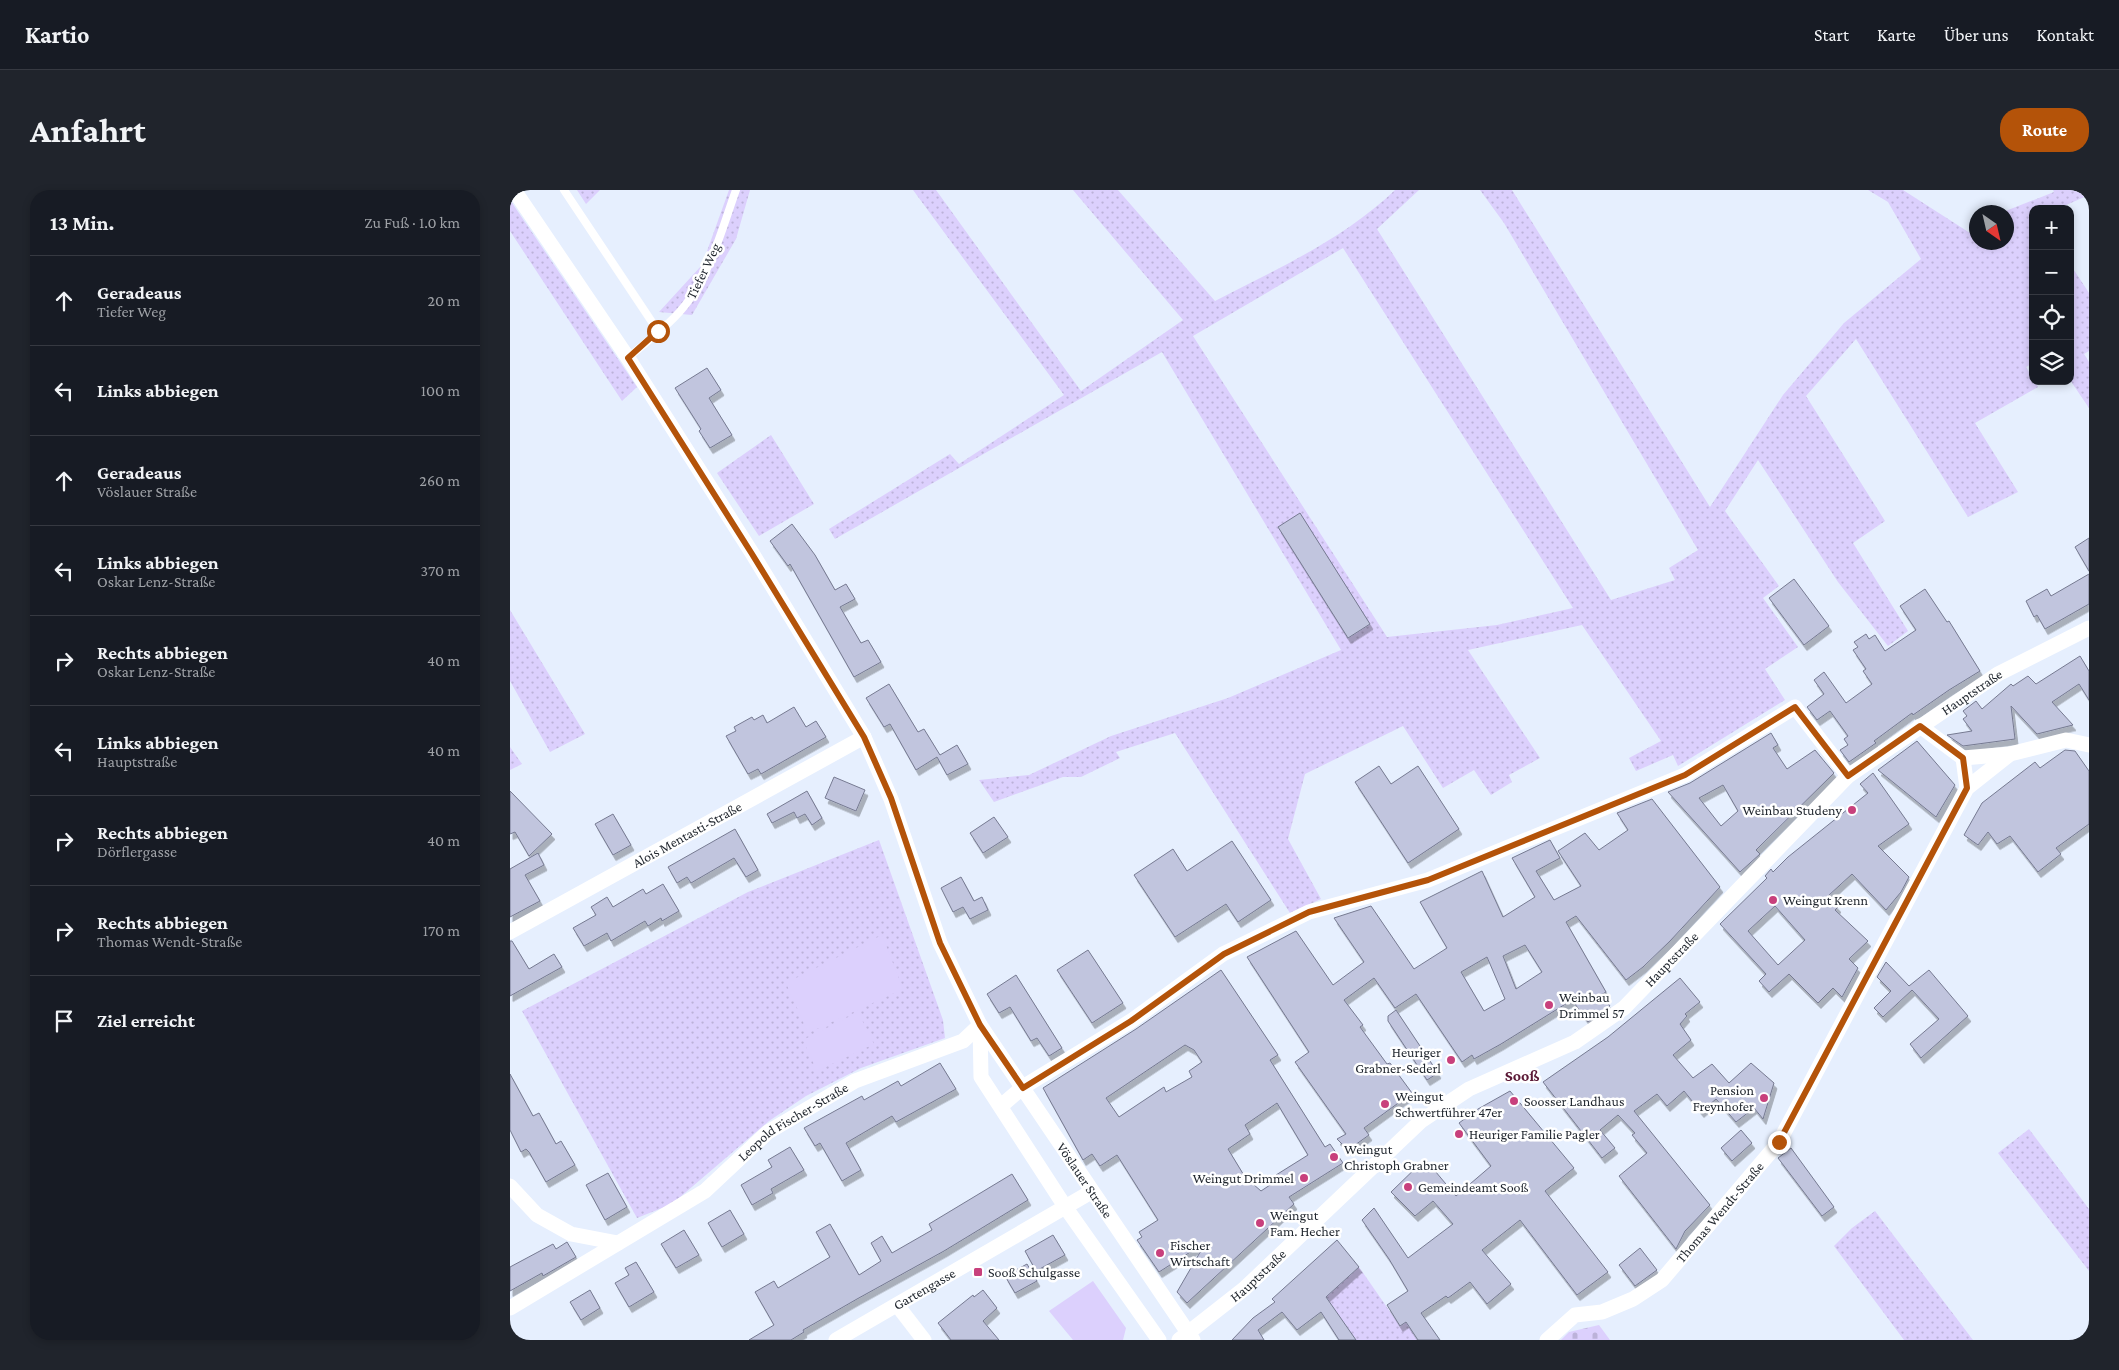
<!DOCTYPE html>
<html lang="de">
<meta charset="utf-8">
<style>
body{margin:0;font-family:"Crimson Pro",serif;background:#20242c;color:#f1f3f6}
.controls{position:absolute;right:15px;top:15px;display:grid;overflow:hidden;border-radius:10px;box-shadow:0 2px 8px #0003}
.controls button{width:45px;height:45px;display:grid;place-items:center;padding:0;border:0;border-bottom:1px solid #363941;background:#171b24;color:#f1f3f6;font:25px sans-serif}
.compass{position:absolute;left:1459px;top:15px;width:45px;height:45px;border-radius:50%;background:#171b24;box-shadow:0 2px 8px #0003;rotate:146deg}
.stop{position:absolute;width:15px;height:15px;margin:-11px;border:4px solid #b45309;border-radius:50%;background:#fff}
.stop.end{background:#b45309;border-color:#fff;box-shadow:0 1px 5px #0008}
.list{margin:0;padding:0;list-style:none}
h2{display:flex;justify-content:space-between;align-items:center;height:65px;margin:0;padding:0 20px;font-size:21px}
h2 small{font-size:16px;font-weight:400;color:#9ea1a6}
.list li{display:grid;grid-template-columns:32px 1fr auto;gap:15px;align-items:center;box-sizing:border-box;height:90px;padding:0 20px;border-top:1px solid #363941}
.list b{display:block;font-size:19px;white-space:nowrap}
.list p{margin:0;font-size:16px;white-space:nowrap;color:#9ea1a6}
.list em{font-size:16px;font-style:normal;color:#9ea1a6}
.icon{flex:none;width:28px;height:28px;fill:none;stroke:currentColor;stroke-width:2;stroke-linecap:round;stroke-linejoin:round}
.map{position:relative;flex:none;width:1579px;height:1150px;overflow:hidden;border-radius:20px}
header{display:flex;align-items:center;gap:30px;box-sizing:border-box;height:70px;padding:0 25px;background:#171b24;border-bottom:1px solid #363941}
header strong{font-size:24px}
nav{display:flex;gap:28px;margin-inline-start:auto;font-size:18px}
.intro{display:flex;align-items:center;justify-content:space-between;box-sizing:border-box;height:120px;padding:0 30px}
h1{margin:0;font-size:35px}
.button{padding:12px 22px;border-radius:20px;background:#b45309;color:#fff;font-size:18px;font-weight:700}
main{display:flex;gap:30px;padding:0 30px}
aside{flex:1;background:#171b24;border-radius:20px;box-shadow:0 2px 8px #0003}
.map>svg:first-child{display:block}
</style>
<header>
<strong>Kartio</strong>
<nav><a>Start</a><a>Karte</a><a>Über uns</a><a>Kontakt</a></nav>
</header>
<div class="intro"><h1>Anfahrt</h1><a class="button">Route</a></div>
<main>
<aside>
<h2>13 Min.<small>Zu Fuß · 1.0 km</small></h2>
<ul class="list">
<li><svg class="icon" aria-label="ahead" viewBox="0 0 24 24"><path d="M12 20V5M6 11l6-6 6 6"/></svg><div><b>Geradeaus</b><p>Tiefer Weg</p></div><em>20 m</em></li>
<li><svg class="icon" aria-label="left" viewBox="0 0 24 24"><path d="M17 20v-9H6M10 6l-5 5 5 5"/></svg><div><b>Links abbiegen</b></div><em>100 m</em></li>
<li><svg class="icon" aria-label="ahead" viewBox="0 0 24 24"><path d="M12 20V5M6 11l6-6 6 6"/></svg><div><b>Geradeaus</b><p>Vöslauer Straße</p></div><em>260 m</em></li>
<li><svg class="icon" aria-label="left" viewBox="0 0 24 24"><path d="M17 20v-9H6M10 6l-5 5 5 5"/></svg><div><b>Links abbiegen</b><p>Oskar Lenz-Straße</p></div><em>370 m</em></li>
<li><svg class="icon" aria-label="right" viewBox="0 0 24 24"><path d="M7 20v-9h11M14 6l5 5-5 5"/></svg><div><b>Rechts abbiegen</b><p>Oskar Lenz-Straße</p></div><em>40 m</em></li>
<li><svg class="icon" aria-label="left" viewBox="0 0 24 24"><path d="M17 20v-9H6M10 6l-5 5 5 5"/></svg><div><b>Links abbiegen</b><p>Hauptstraße</p></div><em>40 m</em></li>
<li><svg class="icon" aria-label="right" viewBox="0 0 24 24"><path d="M7 20v-9h11M14 6l5 5-5 5"/></svg><div><b>Rechts abbiegen</b><p>Dörflergasse</p></div><em>40 m</em></li>
<li><svg class="icon" aria-label="right" viewBox="0 0 24 24"><path d="M7 20v-9h11M14 6l5 5-5 5"/></svg><div><b>Rechts abbiegen</b><p>Thomas Wendt-Straße</p></div><em>170 m</em></li>
<li><svg class="icon" aria-label="arrive" viewBox="0 0 24 24"><path d="M6 21V4h12l-3 4 3 4H6"/></svg><div><b>Ziel erreicht</b></div></li>
</ul>
</aside>
<div class="map">
<svg width="1579" height="1150" viewBox="0 0 1579 1150">
<defs>
<pattern id="grass-dots" width="8" height="8" patternUnits="userSpaceOnUse" patternTransform="scale(1.25)"><rect width="8" height="8" fill="#dcd0fd"/><path d="M2 2h.1M6 6h.1" fill="none" stroke="#bcb2d9" stroke-width="1.8" stroke-linecap="round"/></pattern>
<pattern id="cemetery-stones" width="16" height="16" patternUnits="userSpaceOnUse" patternTransform="scale(1.25)"><rect width="16" height="16" fill="#dcd0fd"/><path d="M2 7V4a2 2 0 0 1 4 0v3zM10 15v-3a2 2 0 0 1 4 0v3z" fill="#bcb2d9"/></pattern>
<filter id="shadow"><feDropShadow dx="3" dy="5.5" stdDeviation="0" flood-color="#0004"/></filter>
</defs>
<rect width="100%" height="100%" fill="#e6effe"/>
<path fill="url(#grass-dots)" fill-rule="evenodd" d="M67,0H90L76,14Z
M219,0H240L226,49L182,125L149,122L192,75Z
M403,0H426L571,201L673,130L563,0H608L705,111C767,79 834,49 885,0H909L867,39L1101,410L1165,390L1159,378L1188,360L994,33L970,0H1002L1200,317L1273,205L1334,133L1411,69L1378,12L1358,0H1393L1460,43L1466,39V52H1496V22H1493L1544,2L1543,0H1579V5L1547,19H1523V173L1516,177L1528,197L1465,233L1508,302L1458,327L1346,149L1296,206L1375,331L1343,353L1398,441L1378,456L1328,392L1248,270L1215,321L1269,396L1253,408L1288,457L1255,479L1275,510L1168,576L1163,565L1126,581L1119,568L1151,551L1072,435L958,460L1030,568L999,585L1002,592L981,605L964,580L933,598L893,536L795,584L778,649L811,709L780,723L665,543L606,562L610,568L571,587H553L484,612L469,590L519,585L601,546L718,508L831,460L652,162L325,349L319,339L440,264L449,274L554,205ZM833,58L1063,418L987,435L877,447L683,146Z
M0,10L127,197L112,211L0,41Z
M1560,74L1579,103V161L1574,164L1579,172V218L1560,190Z
M261,245L304,314L249,346L207,283Z
M0,420L75,544L40,562L0,491Z
M0,557L12,574L0,580Z
M369,650L433,830L435,848L351,878L296,906L259,931L162,1014L127,1028L12,821L238,702Z
M1519,939L1579,1019V1081L1488,963Z
M1365,1021L1463,1150H1394L1324,1056L1342,1038Z
M849,1077L890,1136L896,1132L907,1150H846L815,1106Z"/>
<path fill="url(#cemetery-stones)" d="M1089,1135L1100,1150H1051L1059,1142Z"/>
<path fill="#dcd0fd" d="M372,745L393,799L298,843L276,793Z
M348,822L364,854L307,881L293,850Z
M583,1091L616,1138L613,1150H563L539,1121Z"/>
<path fill="#c1c5de" stroke="#767a91" fill-rule="evenodd" filter="url(#shadow)" d="M197,178L211,200L199,208L222,245L200,258L189,241L191,239L165,198Z
M790,323L860,434L838,448L768,337Z
M282,334L305,365L325,400L336,394L345,409L330,417L351,453L358,450L371,472L344,487L280,374L278,376L260,351Z
M1579,348V381L1565,357Z
M1579,384V414L1535,439L1527,425L1524,427L1516,411L1537,399L1541,406Z
M1284,389L1319,436L1294,455L1259,408Z
M1415,399L1437,432L1439,431L1470,481L1439,500L1403,525L1402,523L1364,551L1366,553L1339,572L1330,560L1338,555L1334,549L1338,546L1320,521L1307,530L1297,517L1314,504L1304,490L1314,482L1336,513L1362,494L1353,481L1356,479L1343,460L1348,457L1344,452L1356,444L1359,449L1365,445L1375,461L1406,440L1390,416Z
M1570,466L1579,481V510L1569,494L1542,512L1563,535L1527,544L1501,516L1505,549L1453,556L1437,545L1462,541L1453,529L1457,526L1453,521L1466,511L1472,519L1501,494L1503,496L1518,486L1526,494Z
M379,494L408,542L414,539L430,565L447,555L458,574L437,585L427,567L406,580L380,534L374,537L356,508Z
M284,517L296,537L306,531L316,547L251,584L248,579L238,584L216,546L226,541L224,537L242,527L244,530L253,525L257,533Z
M1261,543L1268,555L1263,558L1277,579L1305,560L1324,583L1246,660L1250,664L1230,682L1158,602L1180,593ZM1213,595L1228,621L1211,636L1189,608Z
M1407,551L1445,595L1426,627L1368,580Z
M1555,560L1565,561L1579,581V634L1546,658L1551,664L1528,682L1500,646L1487,654L1478,642L1468,655L1454,645L1472,613L1525,572L1530,578Z
M869,576L881,594L908,576L949,639L898,673L845,592Z
M1363,583L1399,634L1368,656L1399,687L1391,702L1376,720L1342,684L1318,706L1328,717L1325,720L1358,751L1339,769L1348,778L1332,807L1323,798L1308,813L1279,784L1259,802L1249,791L1256,784L1210,734L1257,688L1255,686L1261,679L1263,682L1278,667L1358,603L1350,594ZM1265,716L1295,750L1268,775L1238,741Z
M324,587L355,600L346,621L315,608Z
M0,601L42,644L19,666L5,642L0,644Z
M297,601L312,628L302,635L295,624L287,628L284,622L262,633L257,624Z
M1142,609L1210,697L1160,751L1133,777L1116,790L1066,726L1056,732L1096,802L1091,805L1100,816L1078,832L1062,810L991,854L964,869L962,865L952,872L906,804L885,818L864,788L834,810L853,835L850,837L877,874L880,873L902,903L854,938L859,945L838,960L827,949L836,944L785,872L799,862L737,767L786,741L823,795L854,772L824,728L861,716L904,779L937,758L910,712L972,681L993,727L1025,707L1002,668L1040,650L1050,668L1026,681L1044,710L1071,696L1048,661L1075,643L1089,660L1118,640L1107,623ZM1015,755L1032,782L1006,799L993,766ZM977,767L995,809L974,821L951,782Z
M103,624L121,655L103,665L85,634Z
M484,627L498,647L473,663L460,643Z
M225,639L248,680L236,687L224,668L181,693L177,687L167,693L158,677Z
M722,651L761,710L728,732L716,714L665,747L624,685L663,659L677,681Z
M28,663L34,675L15,685L30,711L0,727V679Z
M451,687L464,711L472,707L478,720L460,729L453,717L443,722L431,698Z
M153,694L169,721L152,731L151,728L138,736L135,731L101,751L97,743L74,756L63,738L86,725L81,717L97,707L103,717L133,699L136,704Z
M0,751H2L19,779L44,764L52,777L0,806Z
M578,760L613,813L582,833L547,780Z
M1376,772L1399,796L1419,780L1458,826L1411,868L1400,854L1429,829L1402,800L1373,827L1364,818L1381,801L1367,787Z
M711,780L768,865L760,870L815,957L820,954L833,973L779,1007L784,1014L677,1113L667,1102L696,1052L649,1082L627,1050L632,1047L629,1042L648,1030L607,965L590,976L582,964L573,970L533,898L626,839ZM675,855L684,860L692,872L679,881L682,887L656,902L654,897L609,927L596,908ZM767,913L798,965L766,985L769,989L751,1001L735,987L718,959L740,944L735,935Z
M506,785L552,858L539,866L527,848L521,851L500,817L489,823L477,804Z
M1170,788L1190,812L1175,824L1177,826L1170,834L1181,850L1163,865L1183,888L1202,874L1219,893L1241,873L1264,893L1253,929L1244,918L1226,932L1206,909L1191,922L1174,901L1157,916L1147,904L1124,921L1200,1015L1175,1041L1166,1059L1109,986L1137,963L1122,945L1125,943L1108,925L1090,940L1105,958L1092,968L1033,892L1098,847Z
M886,820L928,883L917,890L878,831V826Z
M430,873L446,899L386,932L382,926L336,953L351,980L332,991L310,953L305,956L294,938L352,906L354,910L388,891L391,896Z
M0,884L23,926L29,923L46,954L51,951L65,975L36,992L19,962L16,959L11,962L0,940Z
M1000,901L1064,978L1035,1001L1098,1082L1067,1105L1010,1030L972,1060L1001,1094L977,1114L960,1092L938,1108L936,1106L911,1123L930,1150H908L896,1132L890,1136L877,1115L898,1101L879,1069L852,1030L864,1018L898,1068L943,1034L923,1011L905,1026L881,1002L915,969L946,1006L981,976L949,933L968,919Z
M1231,940L1242,953L1222,971L1211,958Z
M280,957L294,980L261,999L263,1003L242,1015L231,995L262,977L258,970Z
M1281,958L1324,1017L1312,1026L1268,968Z
M98,983L117,1017L95,1030L76,995Z
M502,984L518,1010L434,1061L347,1109L293,1140L294,1142L281,1150H239L264,1135L245,1102L264,1091L268,1098L320,1067L306,1042L320,1034L349,1085L371,1071L361,1053L372,1046L382,1063L422,1040L419,1034Z
M220,1020L234,1044L212,1057L198,1033Z
M174,1040L189,1065L166,1078L151,1054Z
M543,1045L555,1065L526,1081L515,1061Z
M827,1050L849,1077L816,1107L846,1150H829L811,1122L787,1140L772,1122L748,1140L754,1150H722L743,1128L765,1112L762,1109Z
M57,1052L66,1067L33,1086L32,1083L0,1101V1077L43,1054L46,1059Z
M1130,1058L1147,1080L1125,1096L1109,1075Z
M126,1072L144,1102L119,1117L105,1093L119,1085L115,1078Z
M517,1074L527,1091L505,1103L495,1086Z
M80,1100L90,1118L71,1130L60,1112Z
M473,1100L487,1118L473,1131L489,1150H441L428,1133L463,1105L464,1107Z"/>
<g fill="none" stroke-linecap="round" stroke-linejoin="round">
<path stroke="#fff" stroke-width="8" d="M54,0L148,141
M118,168C138,150 163,133 179,110C202,78 213,36 226,0"/>
<g stroke="#fff" stroke-width="15">
<path id="s1" d="M4,0L118,168L242,363L354,547L381,609L430,753L470,835L683,1150"/>
<path d="M1410,536L1453,568L1457,598"/>
<path d="M1453,568L1500,564"/>
<path id="s2" d="M0,742L354,547"/>
<path d="M470,835L471,887L556,1018L649,1150"/>
<path d="M491,916L513,897L621,831L713,764L799,722L918,690L1175,585L1285,517L1338,586"/>
<path d="M0,996L27,1025L61,1044L108,1053"/>
<path d="M387,1115L414,1150"/>
<path id="s3" d="M0,1118L195,1001L258,942L345,891L453,851L470,835"/>
<path id="s4" d="M326,1150L581,1002"/>
<path id="s5" d="M669,1150L734,1099L911,931L959,899L1065,852L1114,818L1338,586L1488,484L1579,438"/>
<path id="s6" d="M1037,1150L1065,1125L1092,1122L1123,1109L1152,1090L1269,952L1457,598L1500,564L1556,550L1579,555"/>
</g>
</g>
<g fill="none" stroke-linecap="round" stroke-linejoin="round">
<path stroke="#b45309" stroke-width="6" d="M148,141L118,168L242,364L354,547L381,608L430,753L470,835L513,898L621,831L714,764L799,722L918,690L1175,585L1285,517L1338,586L1410,536L1453,568L1457,598L1269,952"/>
</g>
<g fill="#c8407c" stroke="#fff" stroke-width="2">
<circle cx="1342" cy="620" r="5"/>
<circle cx="1263" cy="710" r="5"/>
<circle cx="1039" cy="815" r="5"/>
<circle cx="941" cy="870" r="5"/>
<circle cx="1254" cy="908" r="5"/>
<circle cx="1004" cy="911" r="5"/>
<circle cx="875" cy="914" r="5"/>
<circle cx="949" cy="944" r="5"/>
<circle cx="824" cy="967" r="5"/>
<circle cx="794" cy="988" r="5"/>
<circle cx="898" cy="997" r="5"/>
<circle cx="750" cy="1033" r="5"/>
<circle cx="650" cy="1063" r="5"/>
<rect x="463" y="1077" width="10" height="10" rx="2.5"/>
</g>
<g text-anchor="middle" stroke-width="5" stroke-linejoin="round" paint-order="stroke">
<g font-size="14" fill="#1f252d" stroke="#fff">
<text transform="translate(193 81) rotate(-64)" y="5">Tiefer Weg</text>
<text dy="5" stroke="none"><textPath href="#s5" startOffset="1032">Hauptstraße</textPath></text>
<text dy="5" stroke="none"><textPath href="#s2" startOffset="202">Alois Mentasti-Straße</textPath></text>
<text dy="5" stroke="none"><textPath href="#s5" startOffset="628">Hauptstraße</textPath></text>
<text dy="5" stroke="none"><textPath href="#s3" startOffset="340">Leopold Fischer-Straße</textPath></text>
<text dy="5" stroke="none"><textPath href="#s1" startOffset="1148">Vöslauer Straße</textPath></text>
<text dy="5" stroke="none"><textPath href="#s6" startOffset="222">Thomas Wendt-Straße</textPath></text>
<text dy="5" stroke="none"><textPath href="#s5" startOffset="102">Hauptstraße</textPath></text>
<text dy="5" stroke="none"><textPath href="#s4" startOffset="102">Gartengasse</textPath></text>
</g>
<g font-size="14" fill="#1f252d" stroke="#fff" text-anchor="start">
<text x="1332" y="625" text-anchor="end">Weinbau Studeny</text>
<text x="1273" y="715">Weingut Krenn</text>
<text x="1049" y="812">Weinbau<tspan x="1049" dy="16">Drimmel 57</tspan></text>
<text x="931" y="867" text-anchor="end">Heuriger<tspan x="931" dy="16">Grabner-Sederl</tspan></text>
<text x="1244" y="905" text-anchor="end">Pension<tspan x="1244" dy="16">Freynhofer</tspan></text>
<text x="885" y="911">Weingut<tspan x="885" dy="16">Schwertführer 47er</tspan></text>
<text x="1014" y="916">Soosser Landhaus</text>
<text x="959" y="949">Heuriger Familie Pagler</text>
<text x="834" y="964">Weingut<tspan x="834" dy="16">Christoph Grabner</tspan></text>
<text x="784" y="993" text-anchor="end">Weingut Drimmel</text>
<text x="908" y="1002">Gemeindeamt Sooß</text>
<text x="760" y="1030">Weingut<tspan x="760" dy="16">Fam. Hecher</tspan></text>
<text x="660" y="1060">Fischer<tspan x="660" dy="16">Wirtschaft</tspan></text>
<text x="478" y="1087">Sooß Schulgasse</text>
</g>
<g font-size="16" font-weight="bold" fill="#5b1936" stroke="#fff">
<text x="1012" y="891">Sooß</text>
</g>
</g>
</svg>
<div class="controls">
<button>+</button>
<button>−</button>
<button><svg class="icon" aria-label="locate" viewBox="0 0 24 24"><circle cx="12" cy="12" r="6"/><path d="M12 2v4M12 18v4M2 12h4M18 12h4"/></svg></button>
<button><svg class="icon" aria-label="layers" viewBox="0 0 24 24"><path d="M12 4l9 5-9 5-9-5zM3 14l9 5 9-5"/></svg></button>
</div>
<svg class="compass" viewBox="-18 -18 36 36"><path d="M0-13l5 13h-10z" fill="#e53935"/><path d="M0 13l5-13h-10z" fill="#9ea1a6"/></svg>
<div class="stop" style="left:148px;top:141px"></div>
<div class="stop end" style="left:1269px;top:952px"></div>
</div>
</main>
